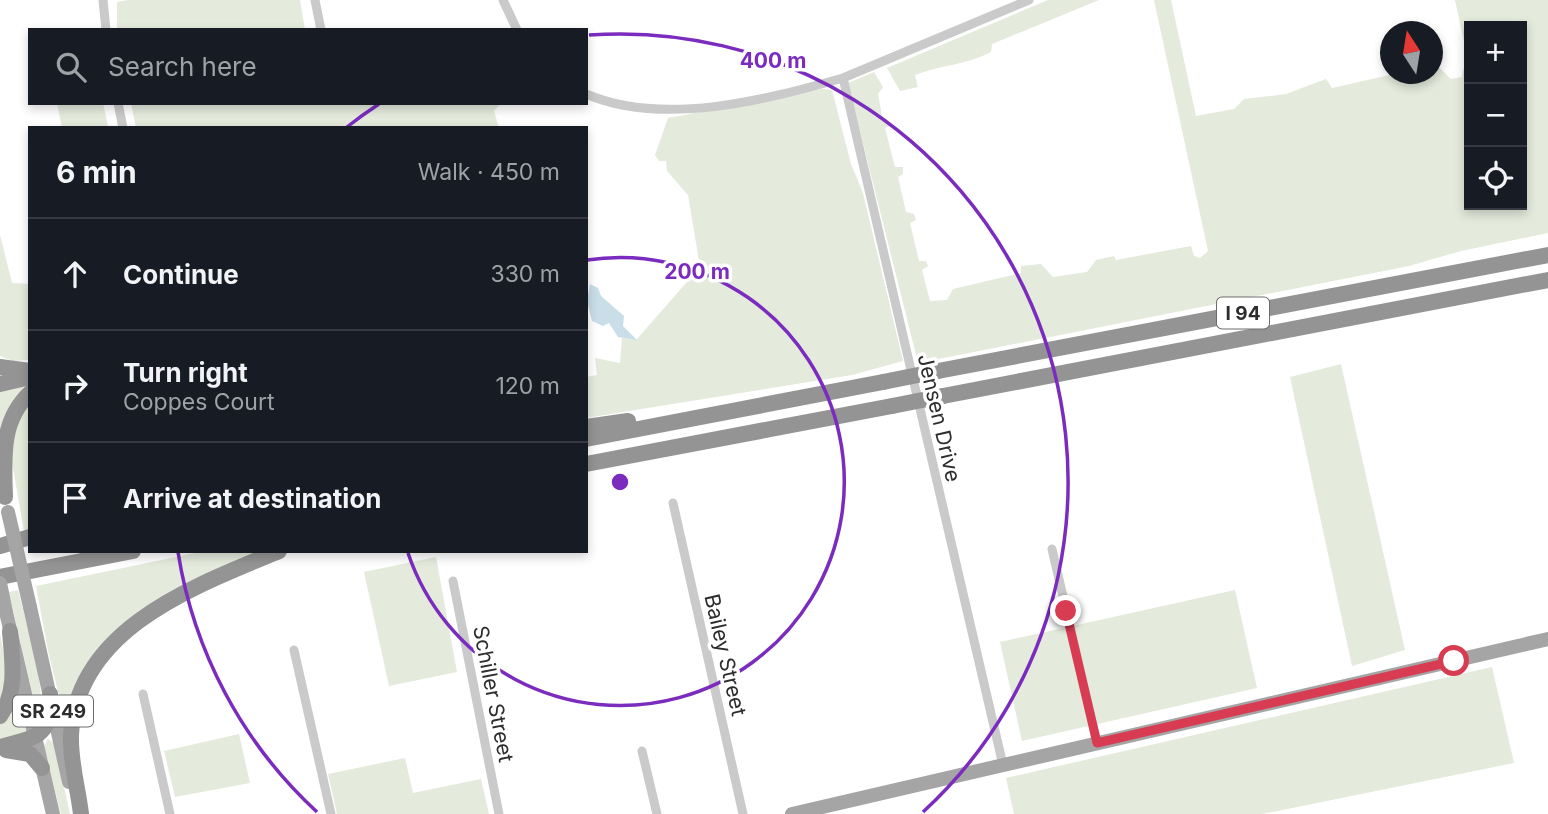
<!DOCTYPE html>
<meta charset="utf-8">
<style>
body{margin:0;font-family:Inter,sans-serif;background:#242831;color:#f1f3f6}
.controls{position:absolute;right:21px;top:21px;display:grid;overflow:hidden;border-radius:0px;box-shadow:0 4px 10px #0003}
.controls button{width:63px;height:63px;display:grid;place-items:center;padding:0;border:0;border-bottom:2px solid #363941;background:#171b24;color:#f1f3f6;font:35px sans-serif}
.compass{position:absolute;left:1380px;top:21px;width:63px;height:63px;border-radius:50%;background:#171b24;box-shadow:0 4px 10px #0003;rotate:348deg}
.stop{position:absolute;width:21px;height:21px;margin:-16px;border:5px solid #d73c52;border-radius:50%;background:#fff}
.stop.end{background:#d73c52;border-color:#fff;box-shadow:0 2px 7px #0008}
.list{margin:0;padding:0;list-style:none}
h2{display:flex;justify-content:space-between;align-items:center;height:91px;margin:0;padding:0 28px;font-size:30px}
h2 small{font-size:23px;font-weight:400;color:#9ea1a6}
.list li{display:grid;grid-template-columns:46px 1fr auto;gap:21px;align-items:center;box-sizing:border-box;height:112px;padding:0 28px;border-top:2px solid #363941}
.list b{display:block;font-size:26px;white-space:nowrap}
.list p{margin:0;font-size:23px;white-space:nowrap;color:#9ea1a6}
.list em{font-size:23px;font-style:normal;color:#9ea1a6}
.icon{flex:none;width:38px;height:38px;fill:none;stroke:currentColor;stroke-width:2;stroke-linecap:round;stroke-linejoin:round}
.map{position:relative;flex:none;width:1548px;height:814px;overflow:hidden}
.search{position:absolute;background:#171b24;box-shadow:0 4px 10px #0003;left:28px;top:28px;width:560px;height:77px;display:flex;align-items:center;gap:18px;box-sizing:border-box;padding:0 24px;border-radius:0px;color:#9ea1a6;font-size:26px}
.panel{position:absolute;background:#171b24;box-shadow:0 4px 10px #0003;left:28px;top:126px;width:560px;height:427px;border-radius:0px}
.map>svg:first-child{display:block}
</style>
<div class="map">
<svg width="1548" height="814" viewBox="0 0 1548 814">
<rect width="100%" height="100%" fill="#fff"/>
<path fill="#e4eadc" d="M128,0H300L305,30H117V2Z
M1048,0H1099L992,44L991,52C967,65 940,65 915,75L918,87L900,91L887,68Z
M1154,0H1171L1196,116L1234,109L1244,99L1286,94L1326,79L1332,88L1394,74H1432L1433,67L1438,66L1451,79L1462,77L1463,69L1469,68V205H1522V26H1469V65L1455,0H1548V233L1461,251L1409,266L918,363L848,83L874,72L883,87L878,94L883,121L890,122V126L885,128L895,167H903V174L898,177L906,212L914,214L916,220L910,223L919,261H926L928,266L922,270L930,301L947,300L953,289L1021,273V266L1041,264L1053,277L1087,272L1096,260L1114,256L1116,260L1191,246L1194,256L1200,258L1208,251Z
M822,89L832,90L851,164L863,193L903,361L852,375L586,418V377L597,375L595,358L620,363L622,338L637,339L700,267L688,195L667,171L666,161H659L655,155L668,118Z
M57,103H103L108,126L62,128Z
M131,103H501L494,111L499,128H136Z
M0,235L12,283L30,284V360L13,361L0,356Z
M1341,364L1405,650L1352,666L1290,377Z
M30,381V389L0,435V388Z
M30,402V530L24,531L10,451L11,435Z
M205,551H267L126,625L65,720L48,651L36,586Z
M436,557L457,672L389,686L364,572Z
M18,590C23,611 51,705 38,718L9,592Z
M1235,590L1257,688L1022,741L1000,642Z
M0,634L7,669L0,708Z
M1492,667L1514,763L1262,814H1014L1006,778Z
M16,687L30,732L0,741V723Z
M239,734L250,783L175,797L164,751Z
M48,739L54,743L70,814H61L44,746Z
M405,758L413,793L481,779L489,814H337L328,774Z"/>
<path fill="#c9dee8" d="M590,284L598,288L601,296L624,316L623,326L637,340L618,337L609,323L603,326L592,321L587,301Z"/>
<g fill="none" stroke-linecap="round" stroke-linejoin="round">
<path stroke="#cacaca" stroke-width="9" d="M103,0L106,30
M315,0L321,30
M503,0L517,30
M843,78L1003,765
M586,94C663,127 765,100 843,78L1029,0
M118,103L123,128
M673,503L743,814
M1052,549L1097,743
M453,581L499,814
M294,650L331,814
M143,694L170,814
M642,751L657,814"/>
<path stroke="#a5a5a5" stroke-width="14" d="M30,607L69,782
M6,612L53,814
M792,814L1548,639"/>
<path stroke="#949494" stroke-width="16" d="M0,367L30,371
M938,371L1548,255
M0,384L30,377
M943,396L1548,280
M586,427L628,421
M586,439L883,382
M586,464L892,406
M5,497C4,459 0,421 30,393
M0,546L30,537
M0,577L133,551
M0,716C18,691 12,660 10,631
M0,747C37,737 52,737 50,694
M6,750L30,754L42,768
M81,814C78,788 70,762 71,735C77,628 195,586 279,551"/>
<path stroke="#a5a5a5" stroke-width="14" d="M8,512L30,607
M0,583L6,612"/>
<path stroke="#949494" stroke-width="16" d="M883,382L938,371
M892,406L943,396"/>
</g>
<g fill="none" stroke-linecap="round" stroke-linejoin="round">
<path stroke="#d73c52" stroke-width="9" d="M1066,611L1097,743L1454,661"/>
</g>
<g fill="none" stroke="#7b2cbf" stroke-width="3.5">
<path d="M587 260A224 224 0 1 1 408 553"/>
<path d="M317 812A448 448 0 0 1 178 552M347 127A448 448 0 0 1 379 104M589 35A448 448 0 0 1 923 812"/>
</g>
<g text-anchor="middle" stroke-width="7" stroke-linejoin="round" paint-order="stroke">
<g fill="#fff" stroke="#6c6c6c" stroke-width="2">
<rect x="1217" y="297.5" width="52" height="31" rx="5"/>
<rect x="13" y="695.5" width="80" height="31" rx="5"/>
</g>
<g font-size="19" font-weight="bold" fill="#2d2d2d">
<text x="1243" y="320">I 94</text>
<text x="53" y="718">SR 249</text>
</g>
<g font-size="21" fill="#2d2d2d" stroke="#fff">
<text transform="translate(939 418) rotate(77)" y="7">Jensen Drive</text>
<text transform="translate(725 655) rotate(77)" y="7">Bailey Street</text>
<text transform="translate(493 694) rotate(79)" y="7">Schiller Street</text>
</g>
</g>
<circle cx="620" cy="482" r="10" fill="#7b2cbf" stroke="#fff" stroke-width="3.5"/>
<g font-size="21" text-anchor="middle" font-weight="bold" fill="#7b2cbf" stroke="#fff" stroke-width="7" stroke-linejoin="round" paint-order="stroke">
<text x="773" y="68">400 m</text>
<text x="697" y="279">200 m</text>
</g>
</svg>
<div class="controls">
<button>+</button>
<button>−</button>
<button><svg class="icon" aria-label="locate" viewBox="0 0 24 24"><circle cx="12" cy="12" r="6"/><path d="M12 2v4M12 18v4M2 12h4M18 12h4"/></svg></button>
</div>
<svg class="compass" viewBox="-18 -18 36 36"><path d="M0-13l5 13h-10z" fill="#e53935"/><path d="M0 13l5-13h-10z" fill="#9ea1a6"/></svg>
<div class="stop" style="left:1454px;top:661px"></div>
<div class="stop end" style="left:1066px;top:611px"></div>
<div class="search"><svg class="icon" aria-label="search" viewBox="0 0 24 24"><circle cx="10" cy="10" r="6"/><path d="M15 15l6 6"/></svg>Search here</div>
<section class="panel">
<h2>6 min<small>Walk · 450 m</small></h2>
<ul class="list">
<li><svg class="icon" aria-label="ahead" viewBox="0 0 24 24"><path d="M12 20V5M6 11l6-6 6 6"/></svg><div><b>Continue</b></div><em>330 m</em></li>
<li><svg class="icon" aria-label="right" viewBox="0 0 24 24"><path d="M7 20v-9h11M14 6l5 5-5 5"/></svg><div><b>Turn right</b><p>Coppes Court</p></div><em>120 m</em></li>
<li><svg class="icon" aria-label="arrive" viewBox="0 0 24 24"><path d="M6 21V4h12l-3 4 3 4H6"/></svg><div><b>Arrive at destination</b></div></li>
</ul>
</section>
</div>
